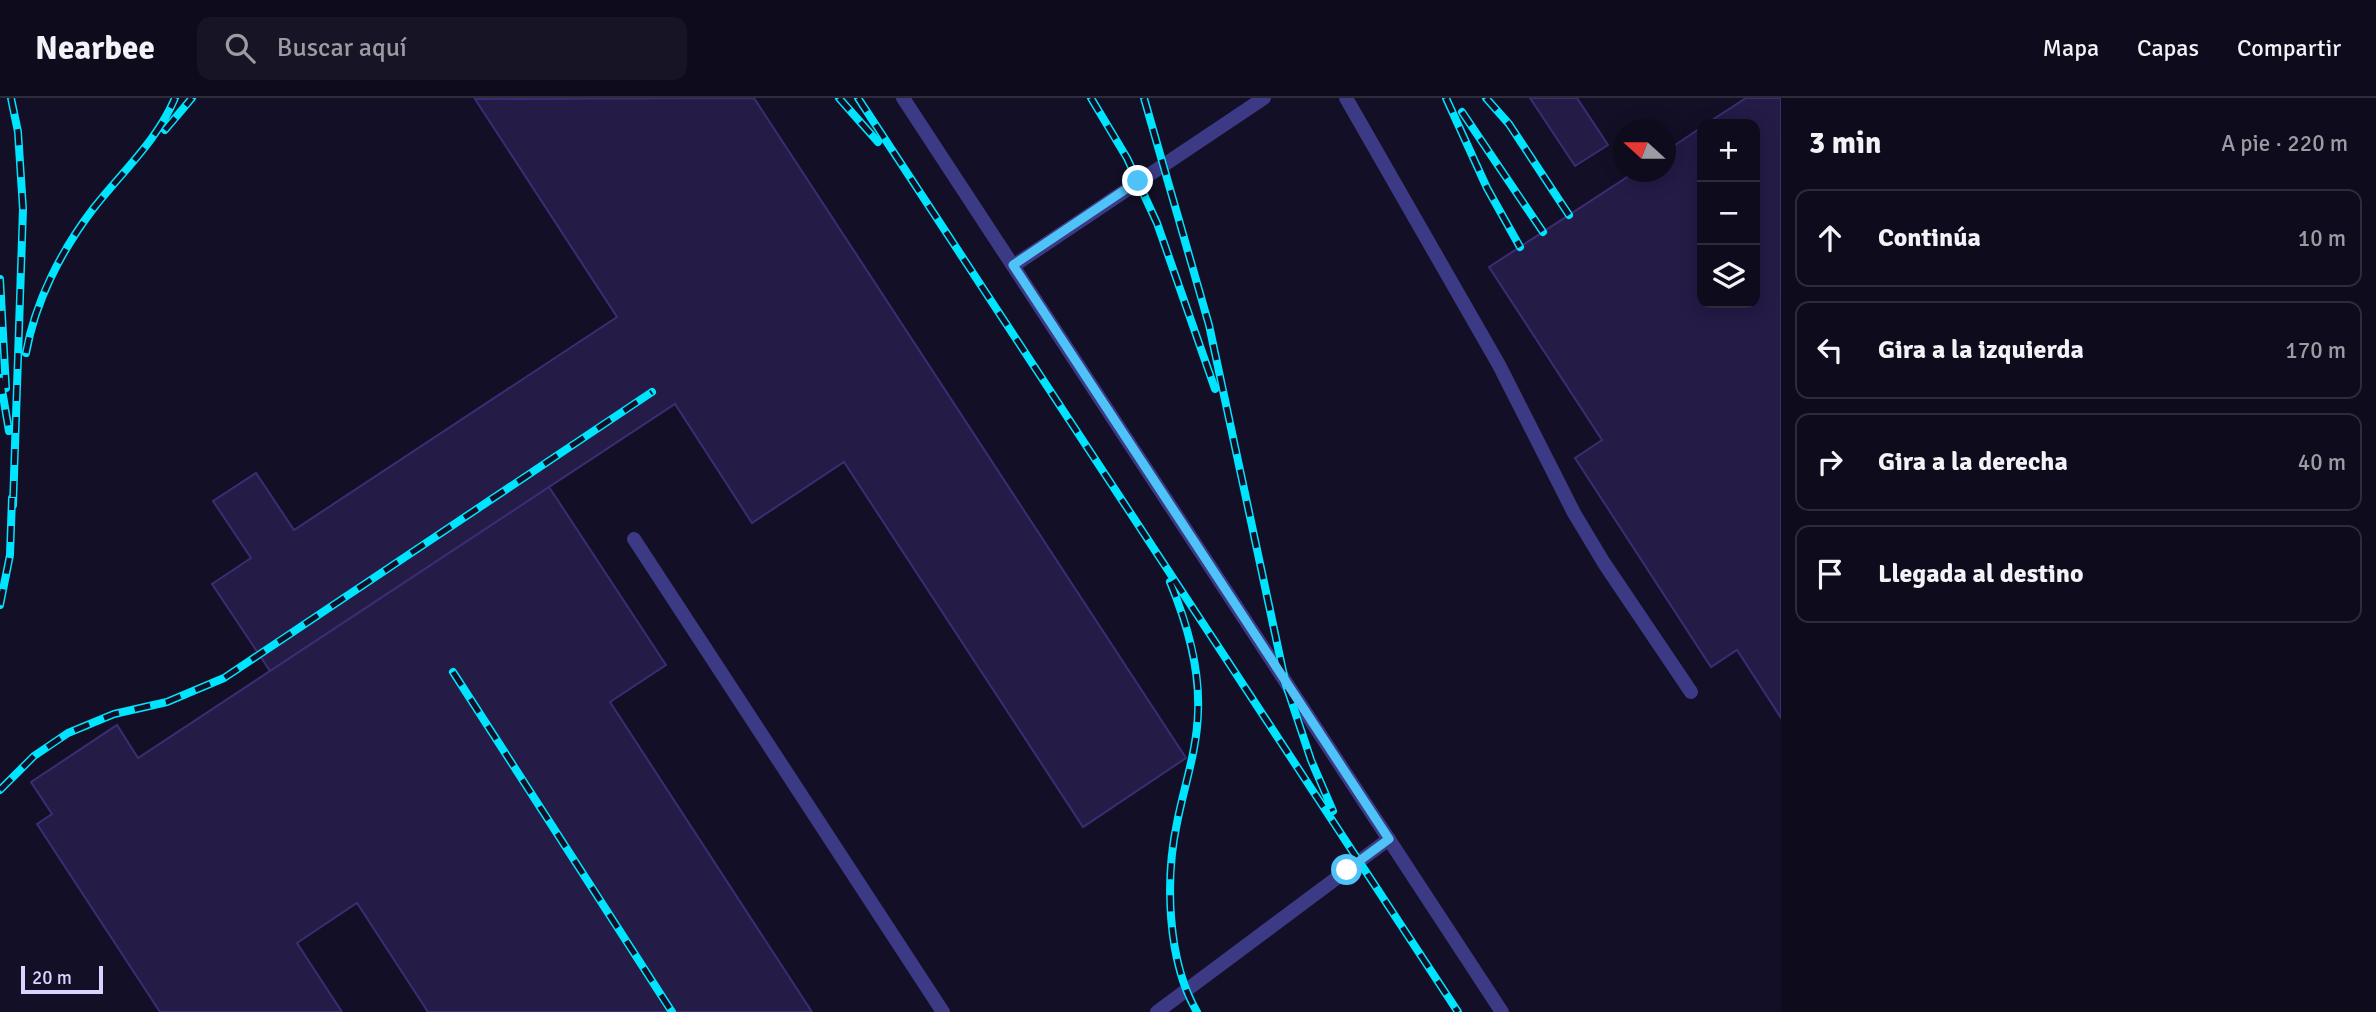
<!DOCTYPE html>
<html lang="es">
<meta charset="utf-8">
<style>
body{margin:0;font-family:Signika,sans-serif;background:#171425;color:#f1f3f6}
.controls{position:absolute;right:21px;top:21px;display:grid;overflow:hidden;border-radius:14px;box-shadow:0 4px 18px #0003}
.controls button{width:63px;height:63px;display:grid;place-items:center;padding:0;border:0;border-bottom:2px solid #2e2b3b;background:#0e0b1c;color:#f1f3f6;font:35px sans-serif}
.compass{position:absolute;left:1613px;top:21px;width:63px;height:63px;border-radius:50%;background:#0e0b1c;box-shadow:0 4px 18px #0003;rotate:291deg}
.scale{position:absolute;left:21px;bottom:18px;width:82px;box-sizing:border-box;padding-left:7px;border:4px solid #d9d4ff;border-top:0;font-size:19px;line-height:24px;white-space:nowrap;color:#d9d4ff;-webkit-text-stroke:5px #130f26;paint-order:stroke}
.stop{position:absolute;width:21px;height:21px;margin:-16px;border:5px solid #4fc3f7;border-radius:50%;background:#fff}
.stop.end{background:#4fc3f7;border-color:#fff;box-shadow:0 2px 7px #0008}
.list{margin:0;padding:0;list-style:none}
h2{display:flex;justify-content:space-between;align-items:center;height:91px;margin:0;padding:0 28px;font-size:30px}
h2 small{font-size:23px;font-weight:400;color:#9b9ba3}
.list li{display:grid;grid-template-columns:46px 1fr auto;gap:21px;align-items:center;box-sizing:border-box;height:98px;margin:0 14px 14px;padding:0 14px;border:2px solid #2e2b3b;border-radius:14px}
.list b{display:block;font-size:26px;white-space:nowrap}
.list em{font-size:23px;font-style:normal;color:#9b9ba3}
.icon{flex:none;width:38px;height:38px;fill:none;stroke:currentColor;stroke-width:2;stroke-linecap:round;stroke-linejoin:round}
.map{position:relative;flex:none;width:1781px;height:914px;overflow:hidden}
header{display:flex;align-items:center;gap:42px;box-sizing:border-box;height:98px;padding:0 35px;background:#0e0b1c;border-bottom:2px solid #2e2b3b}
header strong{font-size:33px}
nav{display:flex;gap:38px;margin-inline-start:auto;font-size:24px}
.search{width:490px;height:63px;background:#171425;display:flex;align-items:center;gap:18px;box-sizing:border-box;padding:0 24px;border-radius:14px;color:#9b9ba3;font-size:26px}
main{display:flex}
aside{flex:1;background:#0e0b1c}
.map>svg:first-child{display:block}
</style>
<header>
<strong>Nearbee</strong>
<div class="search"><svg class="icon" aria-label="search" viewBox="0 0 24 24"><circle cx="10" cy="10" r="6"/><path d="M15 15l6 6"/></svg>Buscar aquí</div>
<nav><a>Mapa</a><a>Capas</a><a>Compartir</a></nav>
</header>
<main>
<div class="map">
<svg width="1781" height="914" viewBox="0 0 1781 914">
<rect width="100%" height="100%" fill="#130f26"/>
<path fill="#241b47" stroke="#3b2d73" stroke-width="2" d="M754,0L1186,660L1083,729L844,364L752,425L675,306L270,573L212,486L251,460L213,403L256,375L294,432L617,219L475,1Z
M1530,0H1577L1608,47L1575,68Z
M1746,0H1781V620L1737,552L1711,569L1575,360L1602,342L1489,169L1635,74H1666V53L1702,29V205H1755V26H1706Z
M549,389L666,567L610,604L812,914H428L357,805L297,845L342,914H160L37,726L52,716L31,684L117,627L138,660Z"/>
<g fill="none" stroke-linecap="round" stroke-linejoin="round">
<path stroke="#3d3a85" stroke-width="14" d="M903,0L1502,914
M1346,0L1499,267L1574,415L1604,465L1691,594
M1013,168L1264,0
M634,441L943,914
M1157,914L1389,741"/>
<g stroke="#00e5ff" stroke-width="8">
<path id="rail" d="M11,0L18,34L23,111L13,407
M839,0L878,44
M858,0L1458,914
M1091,0L1127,60L1157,125L1215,291
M1144,0L1209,227L1286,587L1311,662L1333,713
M1446,0L1487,90L1520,149
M1486,0L1509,26L1569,117
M1462,14L1543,134
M165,32L192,0
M0,181L6,290
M26,255C35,204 61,153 93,111C121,75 157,43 175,0
M0,280L9,333
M1170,484C1187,525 1200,569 1198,614C1197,653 1184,688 1177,725C1165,781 1167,863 1197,914
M0,507L10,457L12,400
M453,574L672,914
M0,692L34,658L68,635L114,616L167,604L224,580L652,294"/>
</g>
<use href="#rail" stroke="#130f26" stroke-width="5" stroke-dasharray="16" stroke-linecap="butt"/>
</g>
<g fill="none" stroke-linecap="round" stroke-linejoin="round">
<path stroke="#4fc3f7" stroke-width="9" d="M1138,83L1013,167L1389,741L1347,772"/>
</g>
</svg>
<div class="controls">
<button>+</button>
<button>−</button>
<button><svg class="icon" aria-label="layers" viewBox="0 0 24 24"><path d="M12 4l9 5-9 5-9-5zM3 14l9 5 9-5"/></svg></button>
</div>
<svg class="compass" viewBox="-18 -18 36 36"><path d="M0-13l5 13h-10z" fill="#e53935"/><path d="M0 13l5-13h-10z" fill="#9b9ba3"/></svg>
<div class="scale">20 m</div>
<div class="stop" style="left:1347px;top:772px"></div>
<div class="stop end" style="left:1138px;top:83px"></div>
</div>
<aside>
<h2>3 min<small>A pie · 220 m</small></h2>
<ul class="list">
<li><svg class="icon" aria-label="ahead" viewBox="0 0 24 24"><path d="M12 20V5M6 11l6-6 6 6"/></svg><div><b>Continúa</b></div><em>10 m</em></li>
<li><svg class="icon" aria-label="left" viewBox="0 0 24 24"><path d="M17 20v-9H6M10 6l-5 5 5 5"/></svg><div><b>Gira a la izquierda</b></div><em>170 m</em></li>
<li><svg class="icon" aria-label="right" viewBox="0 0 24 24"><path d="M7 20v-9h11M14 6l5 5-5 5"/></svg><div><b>Gira a la derecha</b></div><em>40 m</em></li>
<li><svg class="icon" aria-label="arrive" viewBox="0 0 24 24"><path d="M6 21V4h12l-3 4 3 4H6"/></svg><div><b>Llegada al destino</b></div></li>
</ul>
</aside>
</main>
